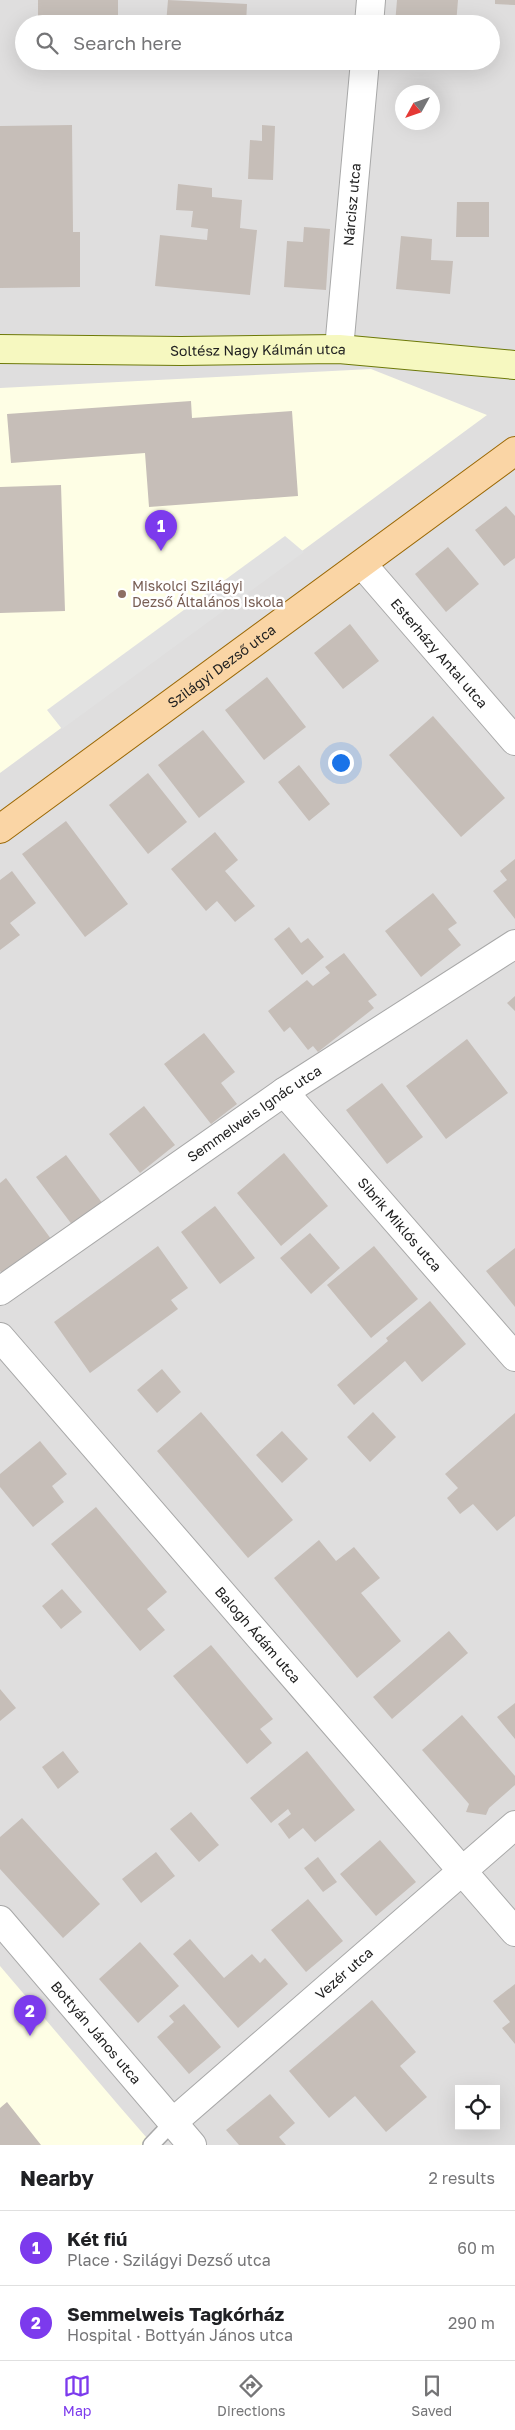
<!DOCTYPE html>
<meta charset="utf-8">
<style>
body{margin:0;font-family:"Golos Text",sans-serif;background:#f6f6f6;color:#202124}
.controls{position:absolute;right:15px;bottom:15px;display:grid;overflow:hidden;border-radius:0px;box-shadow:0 5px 20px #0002}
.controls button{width:45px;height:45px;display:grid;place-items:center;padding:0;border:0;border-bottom:1px solid #e0e0e0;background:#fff;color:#202124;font:25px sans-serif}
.compass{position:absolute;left:395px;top:85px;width:45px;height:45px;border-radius:50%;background:#fff;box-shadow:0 5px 20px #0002;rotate:230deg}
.you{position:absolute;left:340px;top:762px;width:18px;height:18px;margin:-12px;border:4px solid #fff;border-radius:50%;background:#1a73e8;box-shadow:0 0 0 8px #1a73e833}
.badge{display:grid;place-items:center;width:32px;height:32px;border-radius:50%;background:#7c3aed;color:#fff;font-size:16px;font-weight:700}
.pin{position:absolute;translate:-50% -41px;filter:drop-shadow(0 1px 2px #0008)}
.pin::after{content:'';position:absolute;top:26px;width:18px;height:15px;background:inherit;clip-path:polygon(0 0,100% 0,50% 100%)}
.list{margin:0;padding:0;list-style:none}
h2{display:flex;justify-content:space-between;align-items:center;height:65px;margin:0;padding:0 20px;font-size:21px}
h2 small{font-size:16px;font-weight:400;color:#757577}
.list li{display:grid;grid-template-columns:32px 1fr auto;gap:15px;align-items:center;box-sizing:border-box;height:75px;padding:0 20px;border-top:1px solid #e0e0e0}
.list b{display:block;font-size:19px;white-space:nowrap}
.list p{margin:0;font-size:16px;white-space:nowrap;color:#757577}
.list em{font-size:16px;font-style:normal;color:#757577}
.icon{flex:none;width:28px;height:28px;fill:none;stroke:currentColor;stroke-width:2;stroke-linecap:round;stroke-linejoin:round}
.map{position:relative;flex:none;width:515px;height:2145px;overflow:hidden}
.search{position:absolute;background:#fff;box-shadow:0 5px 20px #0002;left:15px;right:15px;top:15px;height:55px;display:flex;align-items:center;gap:12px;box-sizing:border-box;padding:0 18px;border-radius:28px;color:#757577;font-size:19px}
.sheet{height:215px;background:#fff}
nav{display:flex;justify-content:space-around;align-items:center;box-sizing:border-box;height:70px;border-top:1px solid #e0e0e0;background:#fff;font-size:14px;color:#757577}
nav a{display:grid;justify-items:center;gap:2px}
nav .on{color:#7c3aed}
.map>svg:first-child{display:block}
</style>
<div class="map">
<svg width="515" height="2145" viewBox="0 0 515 2145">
<rect width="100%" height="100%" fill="#f1eee9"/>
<path fill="#dfdede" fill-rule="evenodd" d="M0,0H515V2145H0ZM24,24H491V61H24ZM402,92H432V122H402ZM459,2089H496V2126H459Z"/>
<path fill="#fefee5" d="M371,369L487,415L0,773V388Z
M0,1966L120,2107L153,2145H0Z"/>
<path fill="#e1e1e1" d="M285,536L304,552L62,729L47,710Z"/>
<path fill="#c6beb8" d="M38,0H118V24H38Z
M168,0L247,4L246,24H166Z
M397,0H458L456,24H395Z
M495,0H515V5L495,4Z
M72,125L73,232H80V287L0,288V126Z
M262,125L275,126L273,180L248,179L250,140L262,141Z
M178,184L212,188V197L242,200L240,228L257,230L250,295L155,286L160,235L207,240L208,229L191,227L193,211L176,210Z
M457,202H489V237H456Z
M304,227L330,229L326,290L284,287L287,241L303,242Z
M401,236L432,239L431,260L453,261L450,294L396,289Z
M191,401L192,418L292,411L298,496L149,507L145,453L11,463L7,414Z
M61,485L65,611L0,613V487Z
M506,506L515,516V558L504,566L475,530Z
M448,547L479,584L446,612L415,574Z
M350,624L379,661L343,689L314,653Z
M267,677L306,727L264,760L225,710Z
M433,716L505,798L461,837L389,755Z
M203,730L245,782L199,818L158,765Z
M299,765L330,804L309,821L278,782Z
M148,773L187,822L148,854L109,805Z
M66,821L128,904L85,937L22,854Z
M215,832L238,860L225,871L255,906L235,922L217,901L206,911L171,869Z
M515,859V919L493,891L507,880L500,871Z
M12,871L36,903L10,923L20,935L0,950V880Z
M433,893L457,923L448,929L461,945L421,977L385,931Z
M289,927L301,943L308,938L324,957L302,975L274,939Z
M344,953L377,995L368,1001L374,1008L318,1052L313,1046L308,1050L290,1027L284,1032L268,1011L307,980L313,986L330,973L325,967Z
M515,996V1011L507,1003Z
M204,1033L235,1072L221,1083L237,1104L211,1124L164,1064Z
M467,1039L508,1093L446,1139L406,1086Z
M382,1083L423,1137L387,1164L346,1110Z
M144,1106L175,1145L140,1173L109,1134Z
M284,1153L328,1206L281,1246L237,1193Z
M66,1155L103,1204L73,1226L36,1177Z
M6,1178L54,1243L6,1279L0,1271V1183Z
M215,1206L255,1258L220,1284L181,1232Z
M310,1233L340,1268L311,1294L280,1258Z
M158,1246L188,1288L171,1300L178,1309L90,1373L54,1322Z
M374,1246L418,1299L371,1338L327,1285Z
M515,1248V1307L486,1271Z
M430,1301L466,1344L422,1382L405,1361L354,1405L337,1385L388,1341L386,1338Z
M162,1369L181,1392L157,1413L137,1390Z
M201,1412L293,1520L248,1558L157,1451Z
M373,1412L396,1437L370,1462L347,1437Z
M515,1413V1516L497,1531L473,1504L460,1514L447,1498L458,1488L445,1474Z
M282,1431L308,1459L282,1483L256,1455Z
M40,1441L67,1474L52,1486L64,1502L33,1527L0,1487V1474Z
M96,1507L167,1592L147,1609L165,1630L140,1651L51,1544Z
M319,1540L336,1561L354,1547L380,1578L361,1593L401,1641L357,1678L274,1578Z
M62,1589L82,1612L61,1629L42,1606Z
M449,1631L468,1653L392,1719L373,1697Z
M211,1645L273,1719L260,1729L272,1743L247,1764L173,1676Z
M0,1689L16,1708L0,1721Z
M515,1703V1739L497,1717Z
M462,1715L515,1776V1785L489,1808L486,1815L466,1812L469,1804L422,1750Z
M63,1751L79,1772L58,1789L42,1767Z
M307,1751L355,1810L315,1842L303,1828L289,1839L278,1824L291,1814L288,1809L271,1823L250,1798Z
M191,1812L219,1845L199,1862L170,1829Z
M22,1818L100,1904L63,1938L0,1869V1837Z
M380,1840L416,1882L376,1916L340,1874Z
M156,1852L175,1876L141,1903L122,1879Z
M318,1857L337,1882L323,1892L304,1868Z
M308,1899L343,1941L306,1972L271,1930Z
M190,1939L224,1978L252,1954L260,1963L265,1958L288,1984L238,2028L173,1954Z
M140,1942L179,1986L138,2023L99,1979Z
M515,1984V2044L502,2028L510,2022L493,2001Z
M372,2000L416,2052L400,2066L427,2097L386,2132L355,2096L329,2118L289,2071Z
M184,2004L221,2047L189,2074L157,2037L174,2022L169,2016Z
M270,2094L295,2123L279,2137L286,2145H239L226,2130Z
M7,2102L41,2145H0V2108Z"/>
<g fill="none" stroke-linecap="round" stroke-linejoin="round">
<g stroke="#a8a8a8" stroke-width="18">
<path id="lane" d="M151,2145L172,2123"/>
</g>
<g stroke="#a8a8a8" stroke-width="30">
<g id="street">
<path d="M369,24L371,0"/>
<path id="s1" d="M339,349L365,61"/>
<path id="s2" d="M362,564L515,741"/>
<path id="s3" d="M284,1092L515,1357"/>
<path id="s4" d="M0,1291L284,1092L515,944"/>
<path id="s5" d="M0,1337L515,1932"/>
<path id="s6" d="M0,1920L192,2145"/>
<path id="s7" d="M172,2123L515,1825"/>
</g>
</g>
<g stroke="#6d7908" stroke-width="30">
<g id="secondary">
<path id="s8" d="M0,349L181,351L339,349L515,365"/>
</g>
</g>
<g stroke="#9b6804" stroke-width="30">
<g id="primary">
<path id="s9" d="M0,829L515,451"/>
</g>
</g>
<use href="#lane" stroke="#fff" stroke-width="15"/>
<use href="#street" stroke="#fff" stroke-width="28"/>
<use href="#secondary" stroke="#f6f8c0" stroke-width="28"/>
<use href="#primary" stroke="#fad5a5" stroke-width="28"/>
</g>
<circle fill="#8d6e63" stroke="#fff" stroke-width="2" cx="122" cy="594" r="5"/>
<g text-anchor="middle" stroke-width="5" stroke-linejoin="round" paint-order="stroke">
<g font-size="14" fill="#212121" stroke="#fff">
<text dy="5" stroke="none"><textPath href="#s1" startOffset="145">Nárcisz utca</textPath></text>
<text dy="5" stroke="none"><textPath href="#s8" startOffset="258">Soltész Nagy Kálmán utca</textPath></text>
<text dy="5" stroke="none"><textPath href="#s2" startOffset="118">Esterházy Antal utca</textPath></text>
<text dy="5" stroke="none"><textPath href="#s9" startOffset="275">Szilágyi Dezső utca</textPath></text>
<text dy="5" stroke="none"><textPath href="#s4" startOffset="310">Semmelweis Ignác utca</textPath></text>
<text dy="5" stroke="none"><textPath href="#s3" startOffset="176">Sibrik Miklós utca</textPath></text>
<text dy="5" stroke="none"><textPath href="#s5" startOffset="394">Balogh Ádám utca</textPath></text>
<text dy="5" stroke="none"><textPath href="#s7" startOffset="228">Vezér utca</textPath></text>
<text dy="5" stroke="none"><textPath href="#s6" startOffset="148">Bottyán János utca</textPath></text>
</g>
<g font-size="14" fill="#785e54" stroke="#fff" text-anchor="start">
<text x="132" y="591">Miskolci Szilágyi<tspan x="132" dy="16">Dezső Általános Iskola</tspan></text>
</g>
</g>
</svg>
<div class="controls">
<button><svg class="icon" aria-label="locate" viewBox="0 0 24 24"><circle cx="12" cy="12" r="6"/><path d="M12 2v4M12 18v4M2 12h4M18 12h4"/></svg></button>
</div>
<svg class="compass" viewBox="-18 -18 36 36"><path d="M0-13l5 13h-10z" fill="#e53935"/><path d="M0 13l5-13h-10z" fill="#757577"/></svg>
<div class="you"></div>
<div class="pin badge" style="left:161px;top:551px">1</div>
<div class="pin badge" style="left:30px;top:2036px">2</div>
<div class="search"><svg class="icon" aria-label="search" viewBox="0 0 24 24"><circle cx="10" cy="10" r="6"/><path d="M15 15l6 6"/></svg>Search here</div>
</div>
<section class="sheet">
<h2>Nearby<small>2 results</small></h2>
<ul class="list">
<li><span class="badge">1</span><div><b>Két fiú</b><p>Place · Szilágyi Dezső utca</p></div><em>60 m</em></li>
<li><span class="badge">2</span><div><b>Semmelweis Tagkórház</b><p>Hospital · Bottyán János utca</p></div><em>290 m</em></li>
</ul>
</section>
<nav>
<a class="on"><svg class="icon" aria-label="map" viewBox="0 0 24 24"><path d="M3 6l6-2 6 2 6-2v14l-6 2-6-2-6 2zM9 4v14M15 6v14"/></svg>Map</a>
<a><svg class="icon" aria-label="directions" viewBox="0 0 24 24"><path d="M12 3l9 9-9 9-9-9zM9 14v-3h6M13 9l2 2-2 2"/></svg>Directions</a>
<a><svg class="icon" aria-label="saved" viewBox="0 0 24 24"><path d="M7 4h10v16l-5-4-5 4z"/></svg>Saved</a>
</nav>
